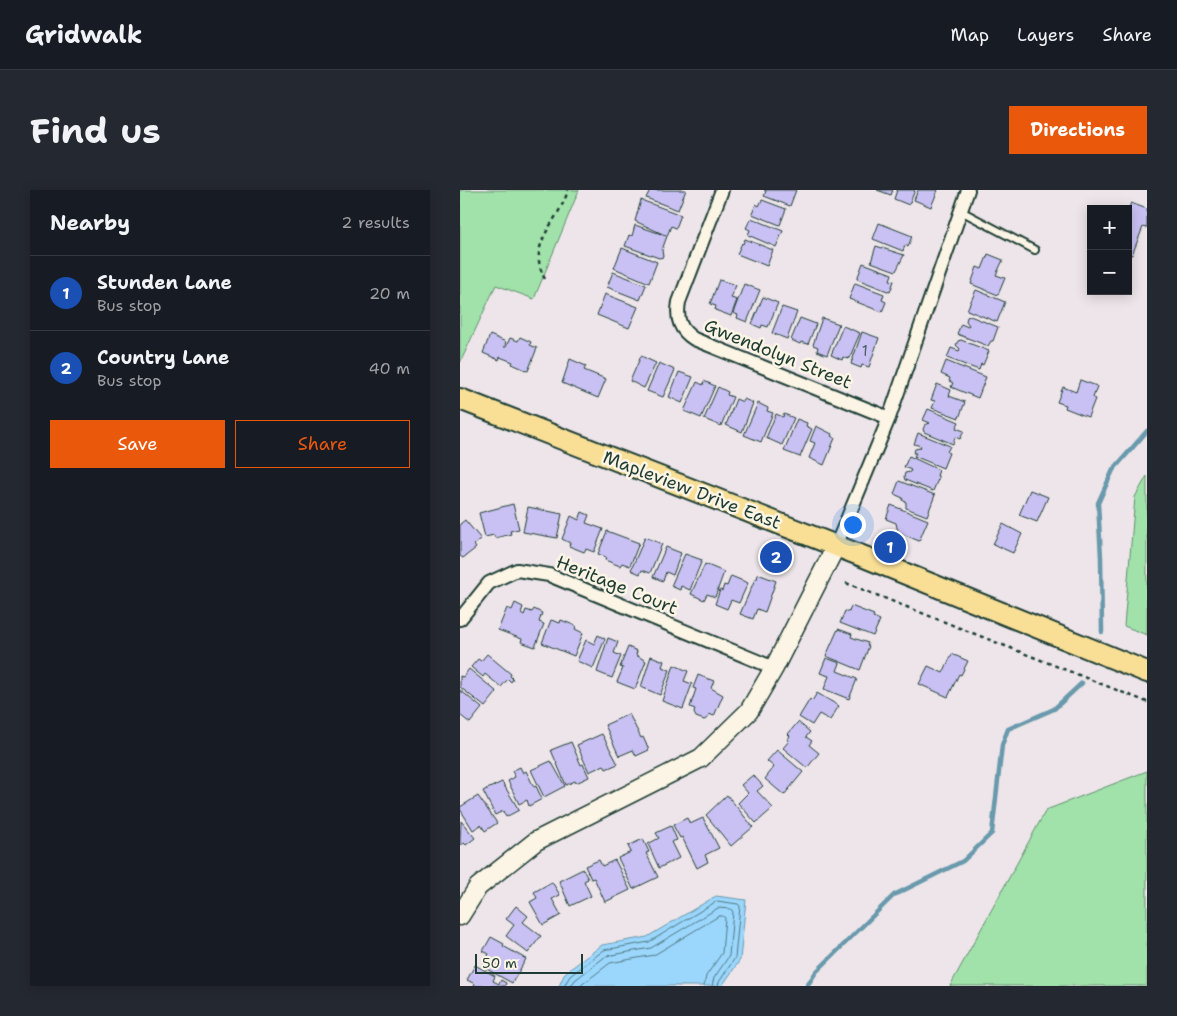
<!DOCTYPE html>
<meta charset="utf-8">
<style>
body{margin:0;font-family:"Shantell Sans",sans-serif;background:#242831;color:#f1f3f6}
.controls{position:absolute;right:15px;top:15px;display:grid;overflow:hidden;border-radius:0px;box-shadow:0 2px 12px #0003}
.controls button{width:45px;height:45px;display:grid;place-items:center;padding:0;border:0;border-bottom:1px solid #363941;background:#171b24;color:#f1f3f6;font:25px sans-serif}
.scale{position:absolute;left:15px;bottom:12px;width:108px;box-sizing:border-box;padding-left:5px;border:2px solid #1f3d34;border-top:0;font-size:14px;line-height:18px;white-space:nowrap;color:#1f3d34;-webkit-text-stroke:4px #fcf5e5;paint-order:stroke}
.you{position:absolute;left:392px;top:334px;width:18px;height:18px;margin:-12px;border:4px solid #fff;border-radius:50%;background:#1a73e8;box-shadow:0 0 0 8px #1a73e833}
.badge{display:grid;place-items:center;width:32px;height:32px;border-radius:50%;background:#ea580c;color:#fff;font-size:16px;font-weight:700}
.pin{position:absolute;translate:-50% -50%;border:2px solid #fff;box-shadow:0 1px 5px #0006}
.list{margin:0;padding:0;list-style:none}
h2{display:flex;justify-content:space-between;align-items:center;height:65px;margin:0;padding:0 20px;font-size:21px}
h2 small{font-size:16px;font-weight:400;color:#9ea1a6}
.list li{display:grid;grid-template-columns:32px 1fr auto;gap:15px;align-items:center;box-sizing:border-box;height:75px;padding:0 20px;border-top:1px solid #363941}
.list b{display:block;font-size:19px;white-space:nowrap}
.list p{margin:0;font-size:16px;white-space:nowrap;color:#9ea1a6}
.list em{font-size:16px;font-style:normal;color:#9ea1a6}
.actions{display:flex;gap:10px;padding:15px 20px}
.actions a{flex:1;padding:11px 0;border:1px solid #ea580c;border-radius:0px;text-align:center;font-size:18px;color:#ea580c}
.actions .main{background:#ea580c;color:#fff}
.map{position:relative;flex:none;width:687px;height:796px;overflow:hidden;border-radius:0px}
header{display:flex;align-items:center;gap:30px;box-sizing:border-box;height:70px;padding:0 25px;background:#171b24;border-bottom:1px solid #363941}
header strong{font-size:24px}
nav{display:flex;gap:28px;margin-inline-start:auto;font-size:18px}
.intro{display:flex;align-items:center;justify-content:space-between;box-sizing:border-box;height:120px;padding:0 30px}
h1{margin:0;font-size:35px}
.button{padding:12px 22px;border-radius:0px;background:#ea580c;color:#fff;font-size:18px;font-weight:700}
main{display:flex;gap:30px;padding:0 30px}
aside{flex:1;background:#171b24;border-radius:0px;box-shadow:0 2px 12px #0003}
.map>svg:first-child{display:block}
</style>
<header>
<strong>Gridwalk</strong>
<nav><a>Map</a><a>Layers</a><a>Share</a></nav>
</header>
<div class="intro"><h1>Find us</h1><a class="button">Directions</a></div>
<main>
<aside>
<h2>Nearby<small>2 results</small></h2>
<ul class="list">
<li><span class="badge" style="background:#1a4fb4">1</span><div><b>Stunden Lane</b><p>Bus stop</p></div><em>20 m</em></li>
<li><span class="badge" style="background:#1a4fb4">2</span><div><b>Country Lane</b><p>Bus stop</p></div><em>40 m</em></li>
</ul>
<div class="actions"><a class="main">Save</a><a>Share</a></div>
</aside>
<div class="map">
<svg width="687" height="796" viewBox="0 0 687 796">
<rect width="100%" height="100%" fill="#ede5e9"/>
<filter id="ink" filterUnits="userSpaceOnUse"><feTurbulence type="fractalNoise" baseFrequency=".02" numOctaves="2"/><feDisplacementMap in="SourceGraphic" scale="10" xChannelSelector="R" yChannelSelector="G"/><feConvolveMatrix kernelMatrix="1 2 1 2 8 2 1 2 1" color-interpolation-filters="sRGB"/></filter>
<g filter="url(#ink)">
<path fill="#a1e1aa" stroke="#608f6f" d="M0,0H119L74,109L36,95L0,173Z
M687,286V445L664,436L675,307Z
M687,581V796H490L586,620Z"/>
<path fill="#9bd6fc" stroke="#6999ac" d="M256,706L286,710L280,770L262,796H99L105,783L142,755L187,747Z"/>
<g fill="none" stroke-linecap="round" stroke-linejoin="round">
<path stroke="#517a84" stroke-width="1" d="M104,796L110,786L144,760L189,752L257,711L278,714L280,716L275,768L259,792L258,796
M111,796L115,790L146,766L191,758L258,718L271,719L273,722L269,766L254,788L252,796
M120,796L150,773L194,765L259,726H263L265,728L262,763L246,786L244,796"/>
<path stroke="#6999ac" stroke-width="4.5" d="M642,442L641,368L638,313L653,280L687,241
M347,796L356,782L434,705L503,671L532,643L542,555L548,539L594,519L622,493"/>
</g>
<path fill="#c9c1f3" stroke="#1f3d34" d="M190,0H226L218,20L186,8Z
M304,0H336L330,16L304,6L306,1Z
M417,0H433L431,5Z
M437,0H455L449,15L434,9Z
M458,0H478L471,17L454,10Z
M181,10L221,25L216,38L211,36L207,46L175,31Z
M302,10L326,19L320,35L292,24L296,14L299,16Z
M671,13L687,19V36L686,38L683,37L672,65L668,64V19Z
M291,28L323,41L316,57L288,45L290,40L286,38Z
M419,33L452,46L448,57L445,55L443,61L413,49Z
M175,35L207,46L202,60L203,67L199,68L165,56L169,45L172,46Z
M285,49L313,60L307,76L277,64L282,53L283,54Z
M416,56L444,65L436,81L411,72Z
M162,58L197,72L189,93L154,78Z
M528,64L543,70L536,85L545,88L538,105L511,94L517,77L522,79Z
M403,73L432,84L430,90L434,91L430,102L397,89Z
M153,82L186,95L180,110L147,97Z
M259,90L276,95L271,108L277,110L271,126L255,120L256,116L250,114Z
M395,93L424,104L422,110L426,112L422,122L389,109Z
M284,94L300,100L287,132L277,128L278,125L273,123Z
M516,100L545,112L537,132L507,120Z
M145,104L178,117L169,138L137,125Z
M303,107L318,113L308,137L302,135L301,138L292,134Z
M322,117L337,122L327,149L312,143Z
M510,126L538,137L533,151H531L528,156L497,144L501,134L508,137L509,135L506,131L507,127Z
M340,128L356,134L348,154L341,152L340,154L331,150Z
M362,128L379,134L367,165L357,161L358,157L353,155Z
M383,136L400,143L389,169L383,167L382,170L371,165Z
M402,142L419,148L409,177L402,175L401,178L391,174Z
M30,145L46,152L44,157H46L50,148L58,151L60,147L71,152L70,155L77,158L68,181L52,174L53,172L40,167L39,170L23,163Z
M501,150L529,161L523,175L521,174L519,180L487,168L491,158L499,161L500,159L496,155L498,151Z
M181,166L196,173L184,198L170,191Z
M110,169L126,176L124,180L146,189L138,208L102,193Z
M486,171L526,187L518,208L491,197L493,193L489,191L490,188L481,184Z
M199,173L215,180L203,207L187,201Z
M219,182L233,187L222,213L209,207Z
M620,190L637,196L633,208L635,209L628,227L605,218L606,215L597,212L603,197L616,202Z
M244,191L255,196L241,228L224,221L237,192L243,195Z
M477,194L491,200L489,206L505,212L499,228L472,218L475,211L471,210Z
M258,197L268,202L267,205L273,207L261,236L244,229Z
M276,209L283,212L284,209L293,213L282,242L266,235Z
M298,213L308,218L307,221L313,223L301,252L284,245Z
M468,219L499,232L496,238L504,241L500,249L495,247L493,254L464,242L463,239L465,235L470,233L463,230Z
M316,224L323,227L324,224L334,228L322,255L306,248Z
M337,229L347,233L346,236L352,239L340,267L324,261Z
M356,236L372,244L371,246L375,248L364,275L349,268L355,253L350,251Z
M458,243L490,256L487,262L489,263L483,278L454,266L456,263H453L455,259L460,258L461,256L454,254Z
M449,266L479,280L477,286L479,287L473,301L445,290L444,287L445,283L450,282L451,280L444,277Z
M439,291L475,305L467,326L446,318V312L442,310L443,308L434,304Z
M570,300L588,307L577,332L559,325Z
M53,314L59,339L50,341L51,344L35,348L34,345L25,347L19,323Z
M431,315L468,330L459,351L438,342L436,333L426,329Z
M68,317L102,324L97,348L63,342Z
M122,322L129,325L126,333L143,339L134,362L126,359L124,362L109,356L110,353L102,349L111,326L119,330Z
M5,330L21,349L14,355L16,358L3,368L0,366V334Z
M543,334L562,344L553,363L533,354Z
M147,341L179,353L170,376L162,373L160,376L145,370L146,367L138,364Z
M185,347L202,354L190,383L182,380L180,384L171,380Z
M206,357L221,363L213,385L206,382L203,391L193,387Z
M225,364L242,370L230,400L221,396L220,400L211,396Z
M245,374L264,382L255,407L247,404L244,410L231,404Z
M298,384L316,391L305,422L297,419L293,429L280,424L295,389H297Z
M271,386L288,393L279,413L271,410L267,419L255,414L260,400L262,401L264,395L267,396Z
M55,413L63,417L61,423L64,425L66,420L72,422L74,419L82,423L79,432L84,434L75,457L61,452L62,449L38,440L47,418L52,420Z
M391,416L414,425L413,427L420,430L413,446L380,433L385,421L389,422Z
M91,430L100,433L101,430L116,436L115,439L123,443L114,466L82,453Z
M378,439L392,444L391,447L408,453L407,455L409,456L400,480L366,466Z
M138,445L145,449L133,478L117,471L126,450L134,454Z
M148,448L158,452L154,463L161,466L152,488L137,482Z
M168,457L177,461L176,465L186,471L175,499L157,492L163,478L160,477Z
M27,464L51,484L50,486L53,489L51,492L48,489L41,497L25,484L23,487L11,477L18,469L21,471Z
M492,464L508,471L501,485L499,484L488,507L459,494L468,476L483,483Z
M191,466L204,471L202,477L210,480L200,505L181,497Z
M366,468L380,473L377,481L397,489L389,509L364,499L369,486L360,483Z
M214,475L228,481L224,491L232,494L223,519L202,511Z
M9,479L37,502L25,517L0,497V486L3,487Z
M238,485L254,491L251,498L263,505L254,526L249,524L248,528L244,530L236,527L234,523L235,519L230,517L236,499L233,498Z
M0,500L22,518L10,533L0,525Z
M357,503L379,516L370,530L359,524L352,535L339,527L350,509L352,511Z
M169,524L181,548L183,547L189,560L176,566L173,560L159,566L145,535Z
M338,532L350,542L346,547L352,551L349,555L359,563L347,578L323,558L329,551L327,550L330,546L328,544Z
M142,544L158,574L146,579L144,575L129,582L117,555Z
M111,552L121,575L123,574L129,587L116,593L115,591L106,595L91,560Z
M317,560L343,582L324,605L305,589L314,577L307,571Z
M91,571L105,596L84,607L71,580Z
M60,577L63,583L66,581L74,597L76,596L82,609L69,616L67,610L59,614L48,591L55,587L52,581Z
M293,585L303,596L297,601L313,618L296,633L278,613L288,603L281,595Z
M42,592L59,620L46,627L43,621L35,625L23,601Z
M267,605L293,637L271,656L246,625Z
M18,606L37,633L25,641L21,635L13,640L0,619V617Z
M227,628L230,634L243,628L259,658L245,665L248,672L237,678L222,647L220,648L213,635Z
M1,631L15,648L6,655L4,653L1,655L0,654Z
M211,636L217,650L211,652L219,668L199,678L188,654L199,648L196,643Z
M183,649L189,662L186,663L198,687L173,699L158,668L171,662L168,656Z
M139,670L142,676L155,670L170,700L145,712L134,688L131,689L125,676Z
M123,679L128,689L124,691L131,706L110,716L99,691Z
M92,692L100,705L92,709L101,725L83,735L70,712L77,708L74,702Z
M56,716L68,726L63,732L81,746L68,763L46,746L54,735L46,729Z
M31,747L44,754L43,756L66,769L52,793L23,777L29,764L23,761Z
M15,775L35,786L33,791L39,794L41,790L46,793L45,796H14L15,794L7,790Z"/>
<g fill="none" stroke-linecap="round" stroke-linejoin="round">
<g stroke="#1f3d34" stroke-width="10">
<path id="lane" d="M501,21L575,60"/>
</g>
<g stroke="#1f3d34" stroke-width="16">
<path id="street" d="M262,0L219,112C216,129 220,140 234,149L429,228
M376,356L429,228L508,0
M0,429L29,393L57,380L89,385L314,478"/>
</g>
<g stroke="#1f3d34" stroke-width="21">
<path id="secondary" d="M0,726L18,697L76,651L241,568L289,521L314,478L376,356"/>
</g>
<g stroke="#1f3d34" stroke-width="24">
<path id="primary" d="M0,209L402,366L687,482"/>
</g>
<path stroke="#1f3d34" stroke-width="2.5" stroke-dasharray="4 4" stroke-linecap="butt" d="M85,89C65,53 99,33 108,0
M386,393L687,512"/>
<use href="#lane" stroke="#fcf5e5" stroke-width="6"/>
<use href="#street" stroke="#fcf5e5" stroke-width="12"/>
<use href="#secondary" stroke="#fcf5e5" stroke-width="18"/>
<use href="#primary" stroke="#f9df96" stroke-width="20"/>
</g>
</g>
<g text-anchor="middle" stroke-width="5" stroke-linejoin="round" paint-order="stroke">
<g font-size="15" fill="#4a5e64">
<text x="405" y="166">1</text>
</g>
<g font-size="18" fill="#1f3d34" stroke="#fcf5e5">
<text transform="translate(318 164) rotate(22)" y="6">Gwendolyn Street</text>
<text transform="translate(232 300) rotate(21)" y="6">Mapleview Drive East</text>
<text transform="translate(157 395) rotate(22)" y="6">Heritage Court</text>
</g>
</g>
</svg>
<div class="controls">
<button>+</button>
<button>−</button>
</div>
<div class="scale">50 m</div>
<div class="you"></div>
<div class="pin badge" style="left:430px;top:357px;background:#1a4fb4">1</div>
<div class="pin badge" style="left:316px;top:367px;background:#1a4fb4">2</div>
</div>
</main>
